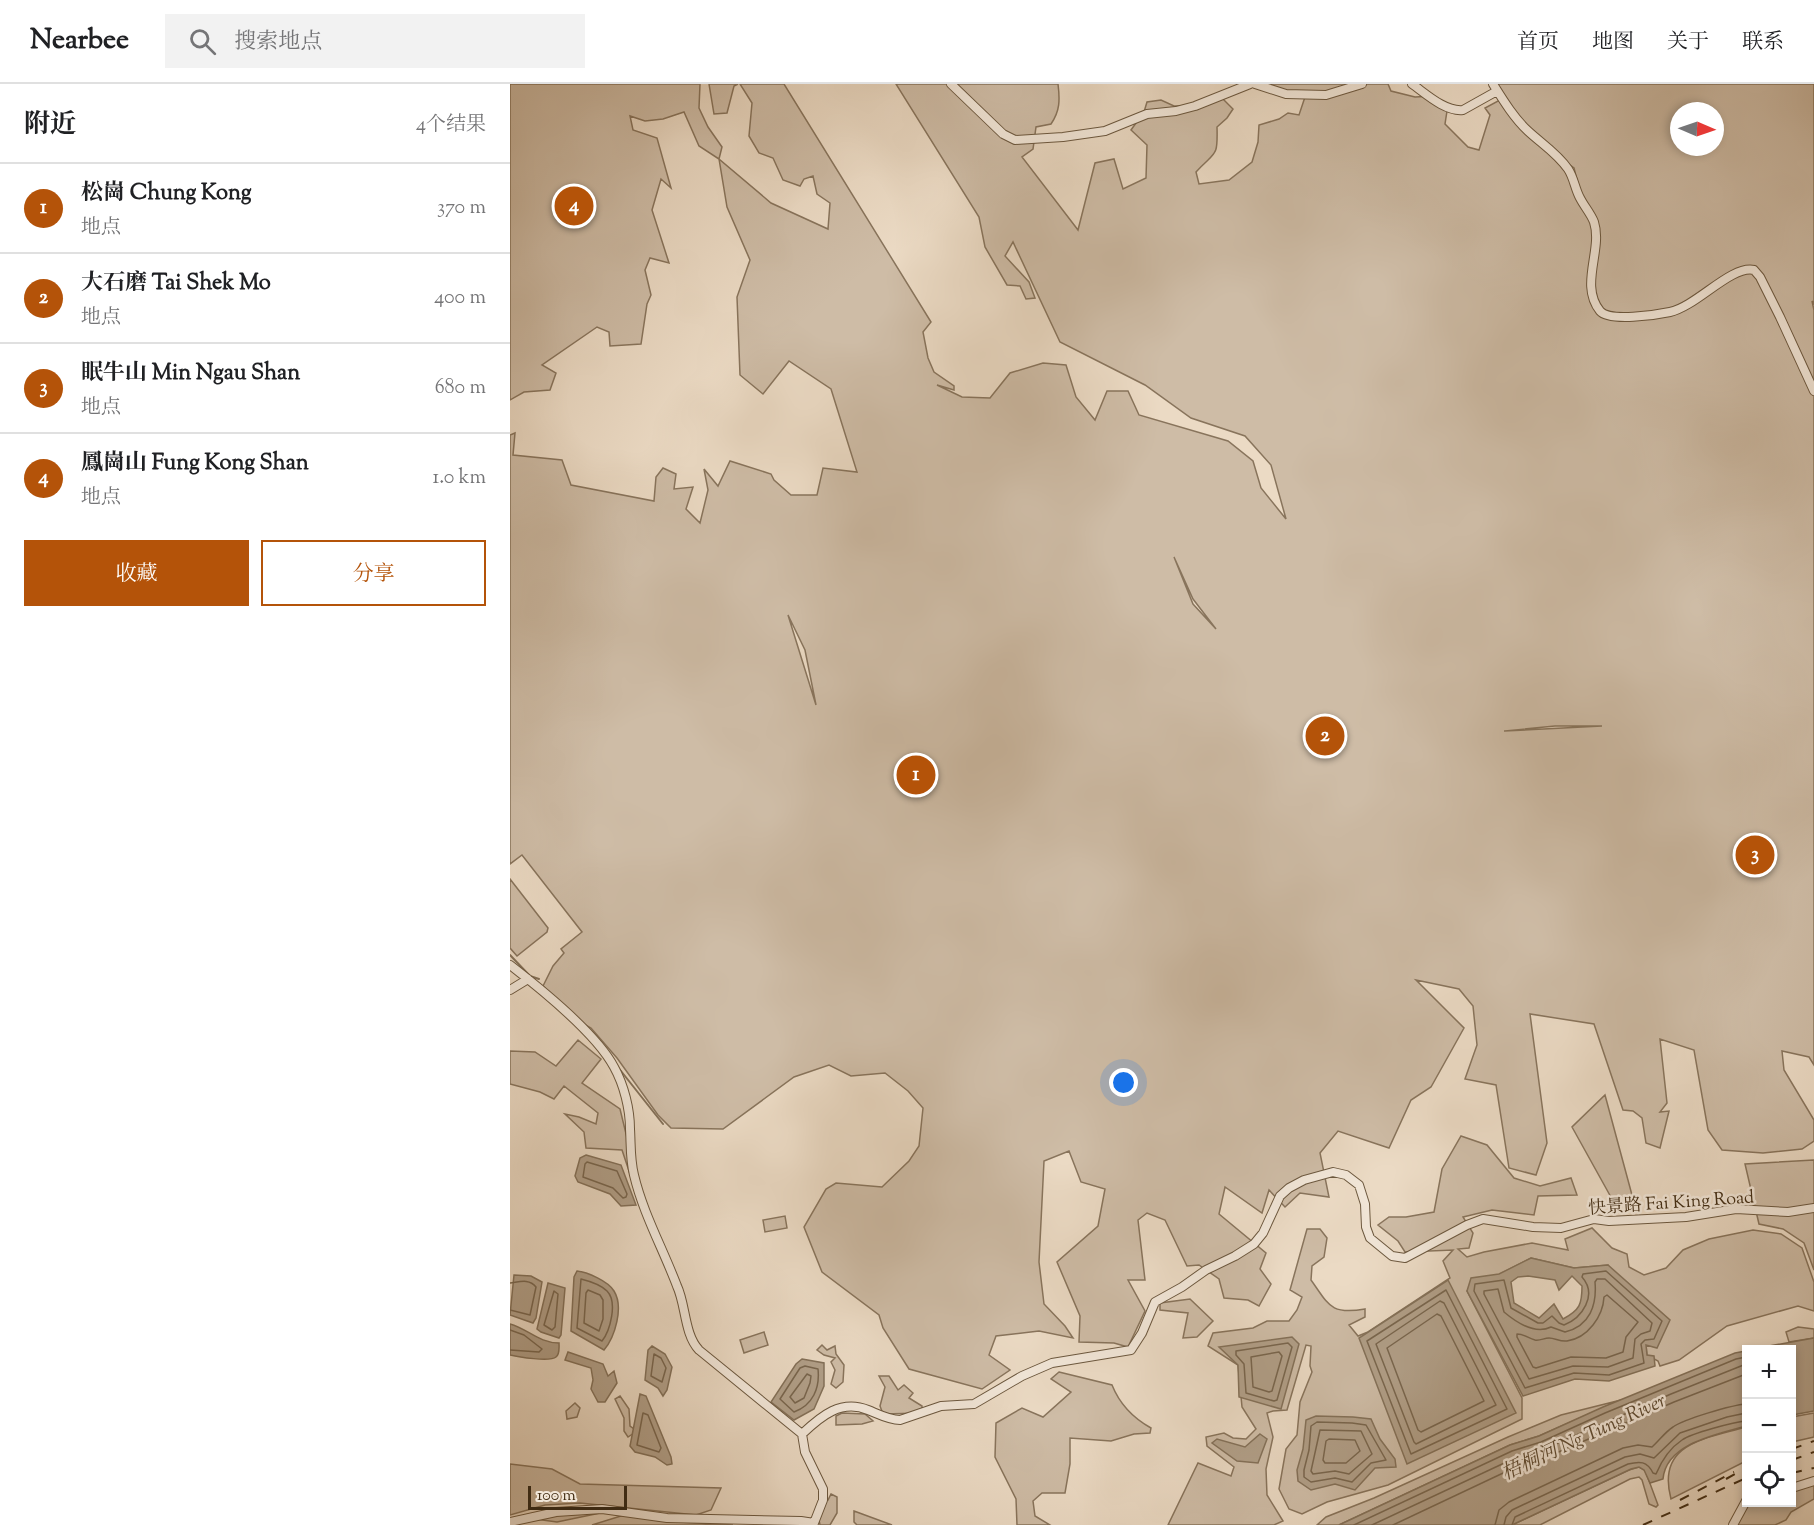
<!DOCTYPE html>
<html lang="zh">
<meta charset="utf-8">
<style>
body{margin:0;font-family:"Sorts Mill Goudy","Noto Serif SC",serif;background:#f2f2f2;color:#202124}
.controls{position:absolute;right:18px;bottom:18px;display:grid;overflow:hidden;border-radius:0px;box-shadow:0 3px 9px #0003}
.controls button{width:54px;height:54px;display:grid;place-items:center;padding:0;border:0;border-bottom:2px solid #e0e0e0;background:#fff;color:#202124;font:30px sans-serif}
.compass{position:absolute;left:1160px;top:18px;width:54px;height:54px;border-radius:50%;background:#fff;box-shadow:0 3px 9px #0003;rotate:92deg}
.scale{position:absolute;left:18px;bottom:15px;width:99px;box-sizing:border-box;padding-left:6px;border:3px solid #412c13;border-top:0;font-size:16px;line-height:21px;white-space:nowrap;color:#412c13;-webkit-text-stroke:4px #f2e7d9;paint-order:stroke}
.you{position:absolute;left:614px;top:999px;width:21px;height:21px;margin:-15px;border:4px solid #fff;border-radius:50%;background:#1a73e8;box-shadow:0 0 0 9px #1a73e833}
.badge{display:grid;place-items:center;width:39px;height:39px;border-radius:50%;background:#b45309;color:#fff;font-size:20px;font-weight:700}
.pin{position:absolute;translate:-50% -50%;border:3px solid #fff;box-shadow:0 2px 6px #0006}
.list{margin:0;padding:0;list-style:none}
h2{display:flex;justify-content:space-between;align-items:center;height:78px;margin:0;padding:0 24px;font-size:26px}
h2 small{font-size:20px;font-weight:400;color:#757577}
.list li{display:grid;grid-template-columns:39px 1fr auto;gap:18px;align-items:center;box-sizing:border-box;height:90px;padding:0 24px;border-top:2px solid #e0e0e0}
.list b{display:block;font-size:22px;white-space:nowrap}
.list p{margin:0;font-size:20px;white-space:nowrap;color:#757577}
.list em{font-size:20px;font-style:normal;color:#757577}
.actions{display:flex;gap:12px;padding:18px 24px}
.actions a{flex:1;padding:14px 0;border:2px solid #b45309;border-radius:0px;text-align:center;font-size:21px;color:#b45309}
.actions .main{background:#b45309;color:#fff}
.icon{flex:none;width:33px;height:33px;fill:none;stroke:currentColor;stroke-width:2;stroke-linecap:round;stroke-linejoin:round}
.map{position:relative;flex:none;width:1304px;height:1441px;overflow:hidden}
header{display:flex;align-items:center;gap:36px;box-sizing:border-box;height:84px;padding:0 30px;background:#fff;border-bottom:2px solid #e0e0e0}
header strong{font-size:28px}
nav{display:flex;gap:33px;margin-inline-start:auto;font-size:21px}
.search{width:420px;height:54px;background:#f2f2f2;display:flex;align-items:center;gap:15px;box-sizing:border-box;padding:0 21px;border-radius:0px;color:#757577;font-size:22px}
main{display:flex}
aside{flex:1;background:#fff}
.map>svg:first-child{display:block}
</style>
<header>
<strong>Nearbee</strong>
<div class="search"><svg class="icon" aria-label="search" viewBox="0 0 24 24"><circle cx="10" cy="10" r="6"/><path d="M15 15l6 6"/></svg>搜索地点</div>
<nav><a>首页</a><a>地图</a><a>关于</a><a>联系</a></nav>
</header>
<main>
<aside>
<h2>附近<small>4个结果</small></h2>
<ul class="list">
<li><span class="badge">1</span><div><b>松崗 Chung Kong</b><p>地点</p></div><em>370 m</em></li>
<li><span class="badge">2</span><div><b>大石磨 Tai Shek Mo</b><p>地点</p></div><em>400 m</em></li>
<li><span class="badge">3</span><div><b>眠牛山 Min Ngau Shan</b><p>地点</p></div><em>680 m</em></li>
<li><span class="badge">4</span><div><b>鳳崗山 Fung Kong Shan</b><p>地点</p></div><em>1.0 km</em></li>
</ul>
<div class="actions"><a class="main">收藏</a><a>分享</a></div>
</aside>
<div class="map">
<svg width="1304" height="1441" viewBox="0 0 1304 1441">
<rect width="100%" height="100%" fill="#ebdac4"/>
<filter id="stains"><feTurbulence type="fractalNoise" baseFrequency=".00333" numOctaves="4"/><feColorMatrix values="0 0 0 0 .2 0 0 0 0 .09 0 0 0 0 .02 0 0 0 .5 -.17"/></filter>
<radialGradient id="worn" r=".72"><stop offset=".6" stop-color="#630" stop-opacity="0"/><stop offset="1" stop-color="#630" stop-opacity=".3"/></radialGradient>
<path fill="#cebca6" stroke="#88745c" stroke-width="1.5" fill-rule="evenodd" d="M0,0H190L189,24L198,43L212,63L209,75L261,119L318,145L320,119L307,110L303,92L294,95L290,102L273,96L263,74L249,69L239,52L242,19L230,0H274L421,238L413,248L418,274L424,288L444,302V306L427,301L452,313L480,314L500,289L533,279L556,281L566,313L585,336L597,307H618L629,331L718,357L743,377L751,404L776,435L761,381L735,352L681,334L635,301L550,258L503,158L495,172L519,198L525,214L516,215L510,202L497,201L475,163L469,133L386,0H548C550,16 550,27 541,40L526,43L523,65L512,73L568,146L585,79L604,75L613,105L636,94L637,61L621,46L634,28L637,18L651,16L664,22H682L713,15L723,25L717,34L707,43C708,75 705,67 686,88L689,100L719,96L742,78L748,58L749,41L769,35L778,29L789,31L796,10H776L745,0H878L881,7L905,13L923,12L937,27L935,40L958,63L969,66L980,31L975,24L992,15L987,0H1304V220L1302,217L1304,226V981L1299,973L1272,967L1274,986L1304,1036V1057L1292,1065L1253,1069L1212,1066L1198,1046L1184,966L1150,955L1157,1019L1150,1028L1159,1027L1150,1064L1136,1059L1132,1034L1123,1027L1113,1026L1084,940L1020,930L1037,1059L1026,1091L999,1084L986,1001L955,995L967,961L963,922L949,905L906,896L954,944L921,1003L901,1016L879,1064L828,1047L810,1069L819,1113L790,1109L775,1123L759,1106L752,1129L715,1103L709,1130L756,1169L750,1185L761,1200L749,1222L738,1216L714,1214L709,1195L689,1181L677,1182L655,1136L637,1129L628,1136L635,1196H618L635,1227L618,1263L604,1259L569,1258L570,1232L547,1178L588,1142L595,1105L571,1098L559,1067L534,1077L529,1178L534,1220L555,1242L563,1254L529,1247L486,1252L479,1271L500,1286L472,1305L399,1285L373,1244L369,1231L312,1188L294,1143L316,1105L326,1099L372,1103L399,1077L409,1062L413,1024L398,1007L375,989L341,992L319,981L284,993L213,1045L161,1044L148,1031L107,974L81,944L65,935L33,902L43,882L54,869L51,865L72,848L12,771L0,780V351L5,349L3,371L52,376L61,401L144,417L146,393L153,384L166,390L164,405L183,403L176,425L190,439L198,406L194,385L208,402L220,377L261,390L264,396L281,411H307L313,384L347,388L321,305L279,277L253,310L230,291L227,213L240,176L217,123L209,75L189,62L174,28L153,35L135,37L120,32L123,46L147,54L161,104L151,95L142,126L159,179L140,174L135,186L141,211L137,220L131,260L100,262L99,248L87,243L32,281L46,289L40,306L14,308L0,316ZM1169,27H1205V63H1169ZM1050,74L1064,84L1072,116ZM664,473L683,515L706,545L683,520ZM278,531L295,566L306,621ZM1045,642H1092L994,647H995Z
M199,0H228L224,2L217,29L204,30Z
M0,795L38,844L37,848L7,872L0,864Z
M68,956L91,975L72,999L110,1025L118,1058L121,1093L112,1066L76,1064L74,1048L55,1030L69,1033L86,1040L88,1029L54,1002L44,1015L30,1008L0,1000V967L25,968L46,982Z
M1095,1011L1122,1111L1102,1115L1062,1043Z
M951,1052L977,1061L1004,1094L1030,1102L1061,1094L1067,1111L1028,1112L1024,1131L982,1126L953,1133L963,1149L959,1164L948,1165L957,1173L974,1168L1022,1159L1058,1166L1055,1155L1082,1144L1102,1164L1117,1170L1119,1183L1134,1191L1156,1184L1173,1166L1199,1155L1243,1146L1271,1150L1292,1164L1304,1198V1227L1288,1222L1217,1242L1169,1276L1150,1282L1148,1277L1137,1271L1136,1261L1098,1181L1064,1184L1021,1174L957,1207L1012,1314V1335L878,1401L817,1418L792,1430L779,1425L769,1405L776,1365L787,1351L790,1318L802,1288L800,1282L801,1262L796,1261L777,1326L763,1327L757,1329L763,1353L756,1385L757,1411L773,1437L764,1441H658L688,1379L721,1392L724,1383L697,1362L696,1353L714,1349L723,1354L736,1355L746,1345L732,1323L728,1281L698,1262L703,1249L743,1244L757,1237H779L787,1226L792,1213L780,1206L797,1145H810L817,1154L814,1173L802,1182L801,1196C819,1221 820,1231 855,1225V1233L839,1241L848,1252L858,1248L940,1194L933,1177L943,1166L895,1168L888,1157L868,1141L879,1133H896L924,1128L932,1085Z
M1304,1076V1186L1294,1159L1273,1145L1249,1140L1235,1080Z
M275,1132L277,1144L255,1148L253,1136Z
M680,1215L703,1237L687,1253L673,1254L678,1229L650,1226V1219Z
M1288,1243L1304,1245V1254L1279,1258L1276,1248Z
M254,1248L258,1261L234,1269L230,1256Z
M312,1261L317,1266L325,1262L326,1270L334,1281L333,1298L326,1304L321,1300L325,1286L321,1278L325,1274L314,1271L307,1266Z
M549,1288L602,1301C610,1321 623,1334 641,1344L640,1349L624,1350L601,1357L560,1354V1380L555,1409H532L523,1417L525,1432L540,1441H507L506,1415L485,1373L486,1339L512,1324L533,1333L561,1308L541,1295Z
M369,1292H379L388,1306L394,1301L403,1309L399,1314L412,1322V1329L373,1330L370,1322L375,1303Z
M110,1312L119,1325L120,1342L127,1347L118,1353L114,1347V1334L105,1315Z
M1111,1316L1029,1352L1000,1361L829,1441H807L816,1433L864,1414L998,1353L1051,1331Z
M65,1319L70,1324L67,1333L57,1335L56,1327Z
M332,1329L355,1330L363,1337L352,1340L326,1341V1332Z
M1304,1329V1353L1282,1358V1333Z
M1236,1343V1377L1161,1415C1146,1359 1195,1355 1236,1343Z
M0,1380L42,1385L70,1400L211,1404L201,1426L186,1431L70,1419L35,1421L0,1431Z
M1129,1383L1135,1386L1148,1421L1146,1423L1139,1420L1132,1396L1129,1393L1120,1395L1030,1441H1002L1119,1386Z
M1304,1400V1415L1281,1428L1276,1436L1265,1441H1227L1238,1421L1242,1419L1282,1418V1405Z
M321,1410L327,1413V1429L320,1441H310L307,1426L309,1418L318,1416Z
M344,1427L382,1441H347L344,1438Z
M95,1428L47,1438L25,1435L46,1431Z
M114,1431L151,1437L223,1441H82Z"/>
<path fill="#b19f88" stroke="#847159" stroke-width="1.5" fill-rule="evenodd" d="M76,1071L111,1081L126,1121L111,1122L100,1110L68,1098L65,1092L70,1074Z
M1021,1174L1064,1184L1098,1181L1160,1236L1147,1264L1136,1261L1137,1271L1144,1272L1145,1282L1099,1297L1065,1295L1013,1312L957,1207L961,1194L989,1190ZM1018,1192L1045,1196L1049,1206L1062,1192L1072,1202C1072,1220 1070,1226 1053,1235L1044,1220L1029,1234L1004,1219L1001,1198L1008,1193Z
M67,1187C77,1188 98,1197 104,1207C114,1223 105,1253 94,1266L61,1247L64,1193Z
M4,1191L21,1192L32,1198L26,1234L23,1239L0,1231Z
M938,1196L1006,1329L897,1380L849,1254Z
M38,1199L55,1204L51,1251L49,1254L31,1248L27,1245Z
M0,1240C18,1245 29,1259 49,1259C49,1263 50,1270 46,1273C40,1278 8,1273 0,1271Z
M782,1253L789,1260L771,1325L729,1313L728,1281L709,1263Z
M1304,1254V1327L1282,1331V1266L1242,1265Z
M142,1262L155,1270L162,1283L157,1306L153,1312L148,1304L135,1296L138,1266Z
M1236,1267V1342C1208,1350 1156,1359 1153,1395L1140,1399L1134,1386L1129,1383L1121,1385L1002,1441H829L1000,1361L1029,1352L1093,1323L1225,1269Z
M58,1268L93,1280L98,1292L104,1287L107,1299L95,1318H88L81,1305L83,1296L81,1284L55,1276Z
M292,1275L314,1279V1302L304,1325L284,1336L261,1318L286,1280Z
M130,1310L136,1312L161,1373L162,1380L157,1381L145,1373L125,1368L120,1362Z
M806,1332L843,1333L861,1335L870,1355L885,1375L886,1383L865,1384L845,1406L825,1400L801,1406L788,1397L787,1386L793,1365L796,1336Z
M750,1350L757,1355L748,1379L727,1377L702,1359L707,1355L735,1363Z"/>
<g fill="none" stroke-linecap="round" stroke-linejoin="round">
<path stroke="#79664e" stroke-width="1.5" d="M77,1078L107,1087L117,1110L116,1113L113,1114L103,1104L73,1093L75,1080Z
M1096,1187L1152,1237L1144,1255L1135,1256L1131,1260L1134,1279L1099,1291L1064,1289L1015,1304L964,1207L965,1200L994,1196L1001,1224L1028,1239H1033L1042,1232L1049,1239L1054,1241C1072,1234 1088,1211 1072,1193L1073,1190Z
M71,1195C79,1197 91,1201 97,1207C108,1218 100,1247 92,1257L67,1244Z
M1087,1195H1095L1142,1239L1140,1247L1131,1250L1125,1255L1123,1274L1098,1283L1063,1282L1019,1295L974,1210V1207L988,1205L994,1228C1007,1239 1025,1251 1041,1243L1055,1248C1080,1242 1087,1221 1085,1198Z
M0,1199C9,1198 19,1194 26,1203L20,1231L0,1226
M78,1206L90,1211L93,1216V1235L89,1247L74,1239L76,1209Z
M936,1206L997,1325L901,1370L857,1257Z
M44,1207L48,1210L45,1243L42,1246L34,1241Z
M1097,1211L1128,1238L1116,1253L1113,1268L1096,1274L1061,1273L1026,1284L1023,1283L1007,1253V1250C1014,1250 1018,1254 1025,1256C1030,1257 1034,1254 1039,1254C1045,1254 1050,1258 1057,1257C1078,1254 1093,1232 1094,1213Z
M930,1217L934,1219L986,1321L906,1360L904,1358L866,1260Z
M927,1230L931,1232L974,1317L911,1348L908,1346L877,1264Z
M0,1246L14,1251L32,1265L29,1268L0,1266
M778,1259L782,1263L767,1316L764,1317L736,1309L734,1280L726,1271V1267Z
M769,1268L772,1272L762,1307L759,1308L743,1303L741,1273Z
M144,1270L151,1274L156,1284L152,1298L141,1292Z
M295,1282L308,1285C310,1304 303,1321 284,1328L270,1315L290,1284Z
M297,1290L301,1292L300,1299L294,1314L285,1319L280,1313Z
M133,1329L138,1331L151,1364L149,1368L127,1361Z
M807,1338L842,1339L856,1341L876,1376L861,1379L842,1398L825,1394L801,1398L794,1393V1386L799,1366L801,1342Z
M810,1346L851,1347L862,1370L839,1390L825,1387L803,1390L801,1387Z
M819,1355L845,1356L850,1367L836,1379H815L813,1376L816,1357Z
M844,1441L1002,1367L1031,1358L1095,1329L1226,1275L1236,1273
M862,1441L1005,1374L1034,1365L1161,1310L1236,1280
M883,1441L1008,1382L1037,1373L1164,1318L1236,1290
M985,1441L989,1426L999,1418L1113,1364L1128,1361L1142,1363C1149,1357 1155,1348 1163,1343C1174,1335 1222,1321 1236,1320
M994,1441L996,1433L1002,1426L1115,1373L1130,1370L1144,1374L1170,1349L1217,1333L1236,1329
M1002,1441L1005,1433L1118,1380C1130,1377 1137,1377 1143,1389L1146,1390C1151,1378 1160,1364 1172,1356C1182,1349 1224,1338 1236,1337"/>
<path stroke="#847159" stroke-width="2" d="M0,871L20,892L29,895
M107,982L153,1040"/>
<g stroke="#6c583f" stroke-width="10">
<path id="minor" d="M441,0L493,50L505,56L553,53L595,47L637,30L666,27L685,22L740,0
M745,0L776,10L816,11L852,0
M902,0C915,9 935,28 953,26L987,7
M983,0C993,16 1004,34 1018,47C1032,60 1047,69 1058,85C1064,94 1065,105 1070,114C1074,122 1081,130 1084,138C1093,166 1069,201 1090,227C1099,238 1146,231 1160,228C1187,222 1221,181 1244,186L1250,193L1270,233L1304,307
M0,881C31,905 86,949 104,983C114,1001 120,1025 120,1045C121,1061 120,1075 124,1091C133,1129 153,1165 167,1202C176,1221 174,1250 189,1266L292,1350
M0,906L18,895
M292,1350C311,1332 331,1315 358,1326C368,1330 379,1336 390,1336L431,1322L464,1320L512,1292L542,1279L621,1266L632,1249L645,1218L672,1203L696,1186L725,1172L744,1160L753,1149L770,1112L779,1104L794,1096L823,1088L836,1091L849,1101L855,1120L856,1143L860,1154L882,1172L895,1174L957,1141L973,1135L1023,1143L1051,1144L1084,1135L1099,1137L1176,1133L1226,1125L1278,1128L1304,1124
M1282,1404L1304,1397
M0,1438L46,1428L92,1425L157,1434L291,1437L304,1439L313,1416V1405L295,1368L292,1350
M1223,1441L1236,1417"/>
</g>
<use href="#minor" stroke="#f2e7d9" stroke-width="8"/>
<path stroke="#412c13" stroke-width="2" stroke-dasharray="10 10" stroke-linecap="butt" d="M1282,1365L1304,1357
M1282,1376L1304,1368
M1282,1389L1304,1384
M1216,1395L1236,1384
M1170,1416L1224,1388
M1133,1441L1236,1394"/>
</g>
<g text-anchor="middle" stroke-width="5" stroke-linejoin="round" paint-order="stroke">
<g font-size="18" fill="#412c13" stroke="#f2e7d9">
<text transform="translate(1161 1118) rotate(-4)" y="6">快景路 Fai King Road</text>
</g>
<g font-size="20" font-style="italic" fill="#5d4930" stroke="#f2e7d9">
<text transform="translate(1073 1352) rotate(-25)" y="7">梧桐河 Ng Tung River</text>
</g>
</g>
<rect width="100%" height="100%" filter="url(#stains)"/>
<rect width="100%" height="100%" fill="url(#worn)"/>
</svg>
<div class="controls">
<button>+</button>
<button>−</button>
<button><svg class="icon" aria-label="locate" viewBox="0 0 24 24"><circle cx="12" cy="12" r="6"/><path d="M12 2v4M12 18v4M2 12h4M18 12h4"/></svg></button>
</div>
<svg class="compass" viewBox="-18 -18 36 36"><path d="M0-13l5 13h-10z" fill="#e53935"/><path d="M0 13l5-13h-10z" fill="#757577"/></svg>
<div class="scale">100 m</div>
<div class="you"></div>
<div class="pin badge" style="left:406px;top:691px">1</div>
<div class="pin badge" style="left:815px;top:652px">2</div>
<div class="pin badge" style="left:1245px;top:771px">3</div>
<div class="pin badge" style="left:64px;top:122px">4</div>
</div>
</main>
